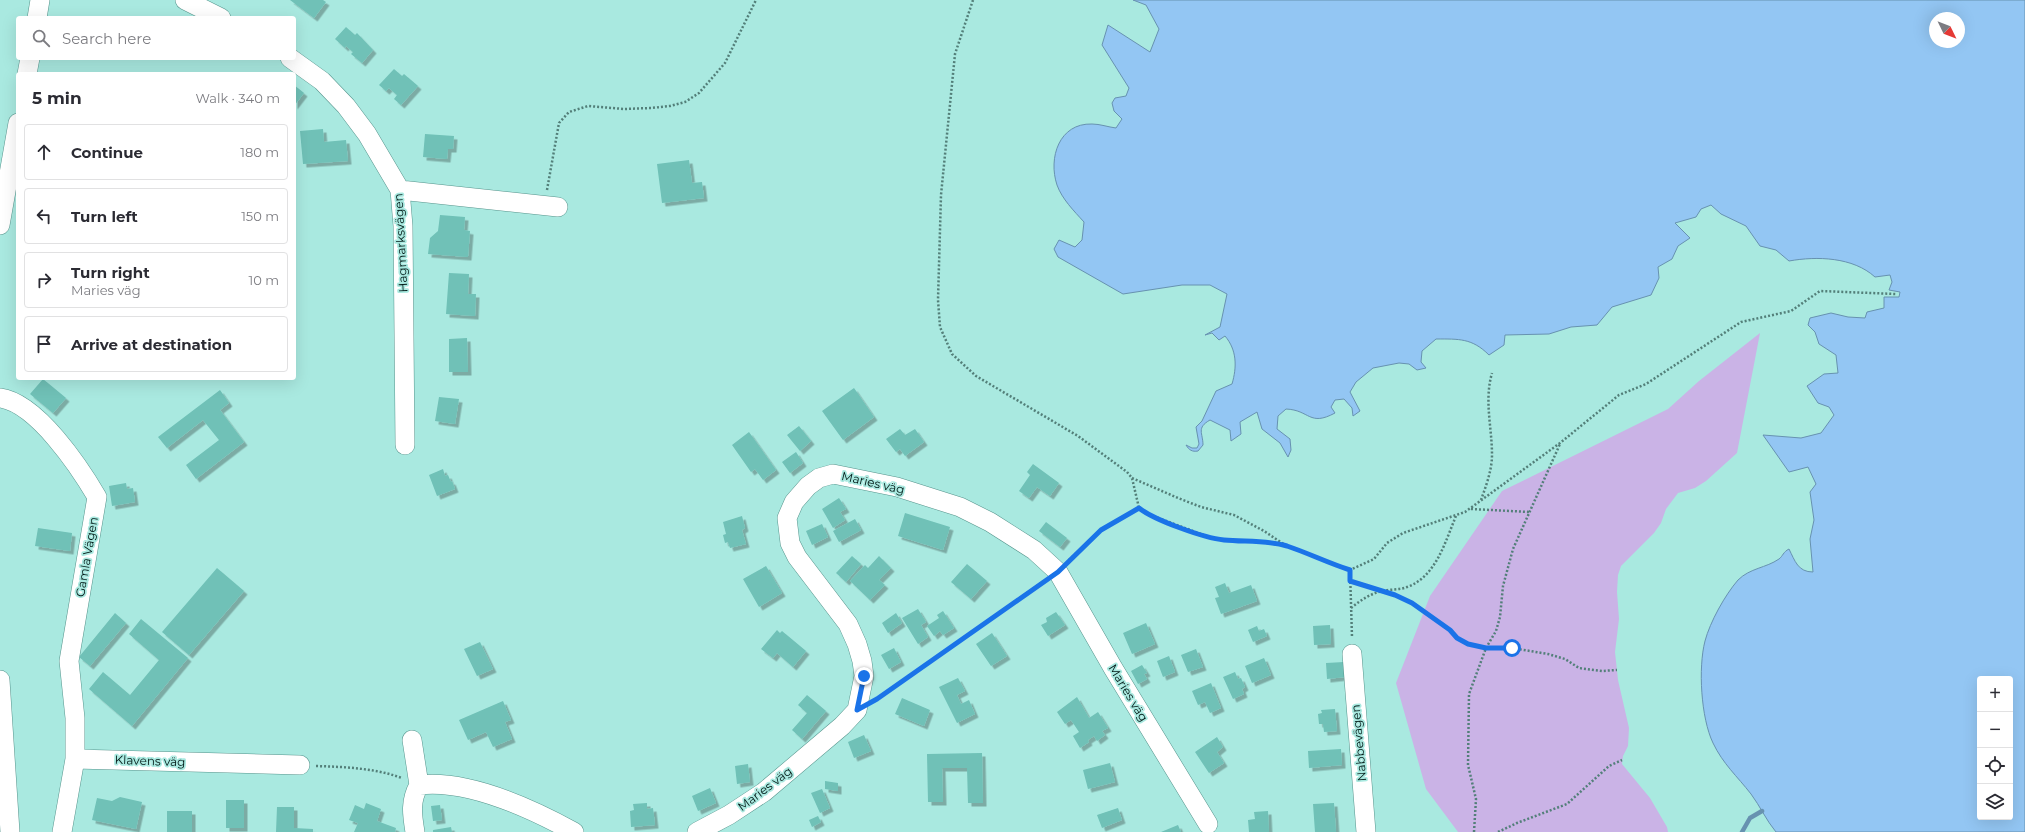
<!DOCTYPE html>
<meta charset="utf-8">
<style>
body{margin:0;font-family:Montserrat,sans-serif;background:#f2f2f3;color:#2b2b33}
.controls{position:absolute;right:12px;bottom:12px;display:grid;overflow:hidden;border-radius:4px;box-shadow:0 4px 16px #0002}
.controls button{width:36px;height:36px;display:grid;place-items:center;padding:0;border:0;border-bottom:1px solid #e1e1e2;background:#fff;color:#2b2b33;font:20px sans-serif}
.compass{position:absolute;left:1929px;top:12px;width:36px;height:36px;border-radius:50%;background:#fff;box-shadow:0 4px 16px #0002;rotate:133deg}
.stop{position:absolute;width:12px;height:12px;margin:-9px;border:3px solid #1a73e8;border-radius:50%;background:#fff}
.stop.end{background:#1a73e8;border-color:#fff;box-shadow:0 1px 4px #0008}
.list{margin:0;padding:0;list-style:none}
h2{display:flex;justify-content:space-between;align-items:center;height:52px;margin:0;padding:0 16px;font-size:17px}
h2 small{font-size:13px;font-weight:400;color:#7c7c81}
.list li{display:grid;grid-template-columns:26px 1fr auto;gap:12px;align-items:center;box-sizing:border-box;height:56px;margin:0 8px 8px;padding:0 8px;border:1px solid #e1e1e2;border-radius:4px}
.list b{display:block;font-size:15px;white-space:nowrap}
.list p{margin:0;font-size:13px;white-space:nowrap;color:#7c7c81}
.list em{font-size:13px;font-style:normal;color:#7c7c81}
.icon{flex:none;width:22px;height:22px;fill:none;stroke:currentColor;stroke-width:2;stroke-linecap:round;stroke-linejoin:round}
.map{position:relative;flex:none;width:2025px;height:832px;overflow:hidden}
.search{position:absolute;background:#fff;box-shadow:0 4px 16px #0002;left:16px;top:16px;width:280px;height:44px;display:flex;align-items:center;gap:10px;box-sizing:border-box;padding:0 14px;border-radius:4px;color:#7c7c81;font-size:15px}
.panel{position:absolute;background:#fff;box-shadow:0 4px 16px #0002;left:16px;top:72px;width:280px;height:308px;border-radius:4px}
.map>svg:first-child{display:block}
</style>
<div class="map">
<svg width="2025" height="832" viewBox="0 0 2025 832">
<defs>
<filter id="shadow"><feDropShadow dx="3.5" dy="3.5" stdDeviation="0" flood-color="#0004"/></filter>
</defs>
<rect width="100%" height="100%" fill="#a9e9e0"/>
<path fill="#cab3e6" d="M1760,333L1737,453L1706,481L1695,488L1678,493L1666,509L1661,523L1654,533L1621,566L1618,575L1617,592L1619,619L1615,652L1618,680L1629,728L1628,746L1623,756L1622,764L1650,798L1667,827L1668,832H1458L1426,789L1396,683L1430,596L1502,491L1668,409L1699,381Z"/>
<path fill="#93c6f3" stroke="#6792b0" fill-rule="evenodd" d="M1133,0H2025V832H1776C1766,820 1760,806 1751,794C1737,776 1723,764 1713,743C1701,718 1698,668 1705,641C1710,622 1725,595 1738,580C1750,568 1766,568 1779,559C1783,556 1783,552 1789,549C1795,561 1798,572 1813,572L1810,539L1814,520L1810,492L1816,484L1808,467L1789,472L1763,435L1801,438L1821,433L1834,415L1829,407L1818,403L1807,386L1824,374L1838,373L1836,355L1819,344L1815,332L1808,325L1810,318L1831,313L1848,317L1865,318L1867,312L1884,308V297H1899L1900,292L1889,290L1892,282L1890,275L1875,277C1853,257 1817,256 1789,261L1776,250L1760,246L1746,226L1721,214L1711,205L1701,209L1696,217L1675,223L1690,238L1678,246L1672,259L1658,267L1659,278L1651,295L1612,307L1597,325L1571,327L1549,334L1505,335L1504,345L1489,355C1472,338 1459,339 1436,339L1422,351L1421,362L1426,368L1417,370L1409,364L1399,363L1373,368L1356,382L1350,392L1360,411L1353,416L1352,408L1344,399L1335,400L1331,407L1335,413C1309,427 1310,410 1286,409L1278,416L1277,429L1290,439L1291,450L1288,457L1280,443L1262,429L1257,412L1240,422L1241,434L1231,441L1230,430L1210,420C1196,428 1203,433 1203,445L1198,451C1192,452 1189,450 1186,445L1192,448H1197L1199,444L1196,427L1202,421L1216,391L1232,384C1237,367 1237,350 1225,336L1219,340L1212,333L1205,335L1220,327L1227,294L1210,285H1182L1123,294L1058,257L1054,249L1059,240L1075,247L1082,240L1084,222C1074,211 1062,199 1057,185C1048,158 1059,123 1092,124C1100,124 1108,127 1116,128L1122,119L1114,111L1112,103L1115,98L1126,96L1129,88L1102,45L1108,25L1150,52L1159,29L1146,5ZM1935,18H1959V42H1935ZM1980,679H2010V817H1980Z"/>
<g fill="none" stroke-linecap="round" stroke-linejoin="round">
<path stroke="#6792b0" stroke-width="4.5" d="M1742,832L1750,818L1762,811"/>
</g>
<path fill="#6fc1b7" filter="url(#shadow)" d="M290,0H323L326,2L314,18Z
M346,27L355,35L357,33L373,50L362,63L351,54L353,52L346,46L345,48L335,39Z
M394,69L402,76L404,74L418,86L401,105L394,99L397,95L389,88L386,91L379,85Z
M294,85L304,93L294,106Z
M323,129L324,142L346,140L348,161L303,164L300,131Z
M425,134L454,136L453,149H448L447,159L423,157Z
M689,160L692,183L702,182L704,198L662,203L657,164Z
M440,215L465,217L464,230L470,231L468,257L428,254L430,238L438,231Z
M449,273L469,274L468,294H476L475,316L446,314Z
M467,338L468,372H449V339Z
M43,379L66,398L53,413L30,394Z
M854,388L874,417L843,440L822,411Z
M220,390L229,403L220,410L244,442L196,479L186,465L219,440L203,420L167,448L158,437Z
M439,397L459,399L455,424L435,421Z
M799,426L811,441L800,451L787,435Z
M900,429L905,435L915,429L924,442L905,456L900,449L896,452L886,439Z
M749,432L776,470L763,480L755,469L751,472L732,445Z
M796,452L803,463L790,473L782,462Z
M1033,464L1059,483L1050,496L1037,487L1029,498L1019,491L1030,475L1027,472Z
M443,469L445,476L448,475L451,482L452,481L455,489L437,496L429,475Z
M126,483L127,489L133,488L135,502L112,506L109,486Z
M839,498L846,509L840,512L845,520L833,528L822,509Z
M905,513L950,527L943,550L898,536Z
M742,516L745,528L742,530L746,544L730,548L728,542L725,543L723,535L726,534L723,522Z
M855,519L861,530L839,542L833,531Z
M1046,522L1067,538L1060,547L1039,531Z
M822,524L828,537L812,545L806,531Z
M38,528L72,533L70,551L35,546Z
M852,556L861,564L846,582L836,573Z
M879,556L891,568L879,580L885,585L870,600L850,581L865,565L868,568Z
M967,564L987,581L971,599L951,582Z
M766,566L782,593L759,607L743,579Z
M217,568L244,591L189,655L162,632Z
M1225,583L1229,593L1251,585L1257,601L1221,614L1215,598L1219,597L1215,587Z
M918,609L926,622L921,625L928,637L918,644L902,618Z
M943,611L954,628L943,635L940,631L934,636L927,626L939,618L937,615Z
M1056,612L1065,625L1048,636L1041,625L1047,622L1046,618Z
M115,613L126,623L90,666L79,657Z
M896,613L902,623L888,633L882,623Z
M141,619L188,658L132,726L89,689L103,672L130,695L159,660L129,634Z
M1146,623L1155,644L1132,654L1123,633Z
M1330,625L1331,644L1314,645L1313,626Z
M1257,626L1259,631L1264,629L1267,636L1253,642L1248,630Z
M777,630L780,633L782,631L806,651L793,667L777,653L773,658L761,649Z
M992,633L1007,656L991,666L976,644Z
M480,642L493,669L477,676L464,649Z
M894,648L901,662L889,669L881,655Z
M1196,649L1203,667L1188,672L1181,655Z
M1169,656L1175,672L1163,677L1157,661Z
M1264,658L1271,675L1252,683L1245,666Z
M1344,662L1345,677L1327,679L1326,663Z
M1142,665L1147,673L1144,674L1147,679L1138,684L1131,671Z
M1235,672L1238,679L1241,678L1245,687L1242,689L1244,694L1233,699L1223,677Z
M958,678L965,691L957,695L961,704L969,700L975,714L957,723L939,687Z
M1211,683L1221,708L1210,713L1205,702L1198,705L1192,691Z
M807,695L826,711L802,739L792,730L807,713L798,705Z
M1077,697L1089,718L1098,712L1108,728L1102,731L1105,735L1097,741L1094,736L1088,740L1089,742L1080,748L1073,736L1079,732L1071,720L1065,724L1057,712Z
M902,698L930,710L924,726L895,714Z
M503,701L511,720L505,722L512,739L493,747L486,732L468,740L459,720Z
M1335,709L1337,731L1324,732L1323,724H1319L1318,714L1322,713L1321,710Z
M864,735L871,751L854,758L848,742Z
M1217,737L1223,747L1217,752L1224,763L1209,773L1195,752Z
M1341,749L1342,765L1309,768L1308,751Z
M982,753L983,803H968L967,768H942L943,802H928L927,754Z
M1110,763L1115,782L1088,789L1083,770Z
M748,764L750,782L737,784L735,766Z
M825,781L838,783V791L825,789Z
M710,788L716,803L698,811L692,796Z
M822,789L830,808L820,813L811,793Z
M120,797L142,802L136,829L92,820L97,798L112,801Z
M226,800H244V828H226Z
M366,803L381,809L377,821L396,828L395,832H354L358,823L349,820L355,805L364,809Z
M647,803V809L653,808L655,825L631,827L630,811L634,810L633,804Z
M1334,803L1336,832H1315L1313,804Z
M440,805L442,820L433,821L431,806Z
M277,807H294V828L313,829V832H276Z
M1118,808L1122,820L1102,828L1097,815Z
M167,811H192V832H167Z
M1268,811L1269,832H1249L1248,820L1255,819L1254,812Z
M818,816L821,822L812,827L809,820Z
M1178,825L1181,832H1161Z
M451,827L452,832H433V830Z"/>
<g fill="none" stroke-linecap="round" stroke-linejoin="round">
<g stroke="#56948c" stroke-width="20">
<path id="minor" d="M185,0L221,18
M37,18L40,0
M290,58L322,81L346,106L367,134L400,190L403,226L405,445
M27,74L30,58
M400,190L558,207
M0,225L18,123
M0,398C37,403 80,468 97,497L69,661L75,718V759
M1352,654L1366,832
M0,680L10,832
M412,740L419,785C410,801 412,814 415,832
M419,785C468,779 532,809 574,832
M62,832L75,759L300,765
M697,832L729,815L764,792L842,726L857,710L864,676L862,661L857,644L848,624L797,557L790,543L787,518L794,502L808,486L819,478L833,474L897,487L960,507L990,522L1034,550L1058,572L1113,668L1208,824"/>
</g>
<path stroke="#537f79" stroke-width="2.5" stroke-dasharray="2 2" stroke-linecap="butt" d="M973,0L955,54L941,195L938,300L940,327L952,354L976,376L1078,436L1127,472L1132,478L1139,508L1145,513L1209,537L1222,540L1260,542L1287,546L1350,570L1374,559L1387,543L1403,533L1465,512L1560,443L1619,395L1646,384L1741,322L1791,311L1820,291L1896,294
M547,190L559,123L569,112L588,106L624,109L651,108L670,106L685,102L699,93L725,63L756,0
M1132,478L1178,498L1201,507L1234,515L1264,531L1285,545
M1481,500C1486,486 1492,470 1492,455C1492,427 1484,401 1492,373
M1471,509L1530,512
M1069,560L1101,530L1139,508
M1350,570L1352,637
M1350,581L1395,595L1411,603L1450,630L1457,638L1467,644L1486,648H1512L1548,654L1565,659L1579,668L1602,671L1617,670
M1351,608C1361,600 1371,593 1383,591C1391,589 1400,590 1407,587C1436,577 1445,542 1456,516
M876,700L1044,581
M316,766C346,767 374,768 402,778
M1474,832L1476,799L1468,765L1469,694L1486,648L1496,631L1500,617L1503,586L1513,549L1560,444
M1498,832L1517,823L1567,804L1609,766L1622,760"/>
<use href="#minor" stroke="#fff" stroke-width="19"/>
</g>
<g fill="none" stroke-linecap="round" stroke-linejoin="round">
<path stroke="#1a73e8" stroke-width="5" d="M864,676L857,710L877,699L1058,572L1101,530L1139,508C1154,520 1204,538 1224,540C1245,542 1266,540 1287,546C1308,553 1328,563 1350,570V581L1395,595L1412,603L1450,630L1457,638L1468,644L1486,648H1512"/>
</g>
<g text-anchor="middle" stroke-width="3.5" stroke-linejoin="round" paint-order="stroke">
<g font-size="12" fill="#001815" stroke="#a9e9e0">
<text transform="translate(401 243) rotate(-93)" y="4">Hagmarksvägen</text>
<text transform="translate(873 483) rotate(13)" y="4">Maries väg</text>
<text transform="translate(87 557) rotate(-80)" y="4">Gamla Vägen</text>
<text transform="translate(1128 693) rotate(59)" y="4">Maries väg</text>
<text transform="translate(1359 743) rotate(-95)" y="4">Nabbevägen</text>
<text transform="translate(150 761) rotate(2)" y="4">Klavens väg</text>
<text transform="translate(765 789) rotate(-37)" y="4">Maries väg</text>
</g>
</g>
</svg>
<div class="controls">
<button>+</button>
<button>−</button>
<button><svg class="icon" aria-label="locate" viewBox="0 0 24 24"><circle cx="12" cy="12" r="6"/><path d="M12 2v4M12 18v4M2 12h4M18 12h4"/></svg></button>
<button><svg class="icon" aria-label="layers" viewBox="0 0 24 24"><path d="M12 4l9 5-9 5-9-5zM3 14l9 5 9-5"/></svg></button>
</div>
<svg class="compass" viewBox="-18 -18 36 36"><path d="M0-13l5 13h-10z" fill="#e53935"/><path d="M0 13l5-13h-10z" fill="#7c7c81"/></svg>
<div class="stop" style="left:1512px;top:648px"></div>
<div class="stop end" style="left:864px;top:676px"></div>
<div class="search"><svg class="icon" aria-label="search" viewBox="0 0 24 24"><circle cx="10" cy="10" r="6"/><path d="M15 15l6 6"/></svg>Search here</div>
<section class="panel">
<h2>5 min<small>Walk · 340 m</small></h2>
<ul class="list">
<li><svg class="icon" aria-label="ahead" viewBox="0 0 24 24"><path d="M12 20V5M6 11l6-6 6 6"/></svg><div><b>Continue</b></div><em>180 m</em></li>
<li><svg class="icon" aria-label="left" viewBox="0 0 24 24"><path d="M17 20v-9H6M10 6l-5 5 5 5"/></svg><div><b>Turn left</b></div><em>150 m</em></li>
<li><svg class="icon" aria-label="right" viewBox="0 0 24 24"><path d="M7 20v-9h11M14 6l5 5-5 5"/></svg><div><b>Turn right</b><p>Maries väg</p></div><em>10 m</em></li>
<li><svg class="icon" aria-label="arrive" viewBox="0 0 24 24"><path d="M6 21V4h12l-3 4 3 4H6"/></svg><div><b>Arrive at destination</b></div></li>
</ul>
</section>
</div>
